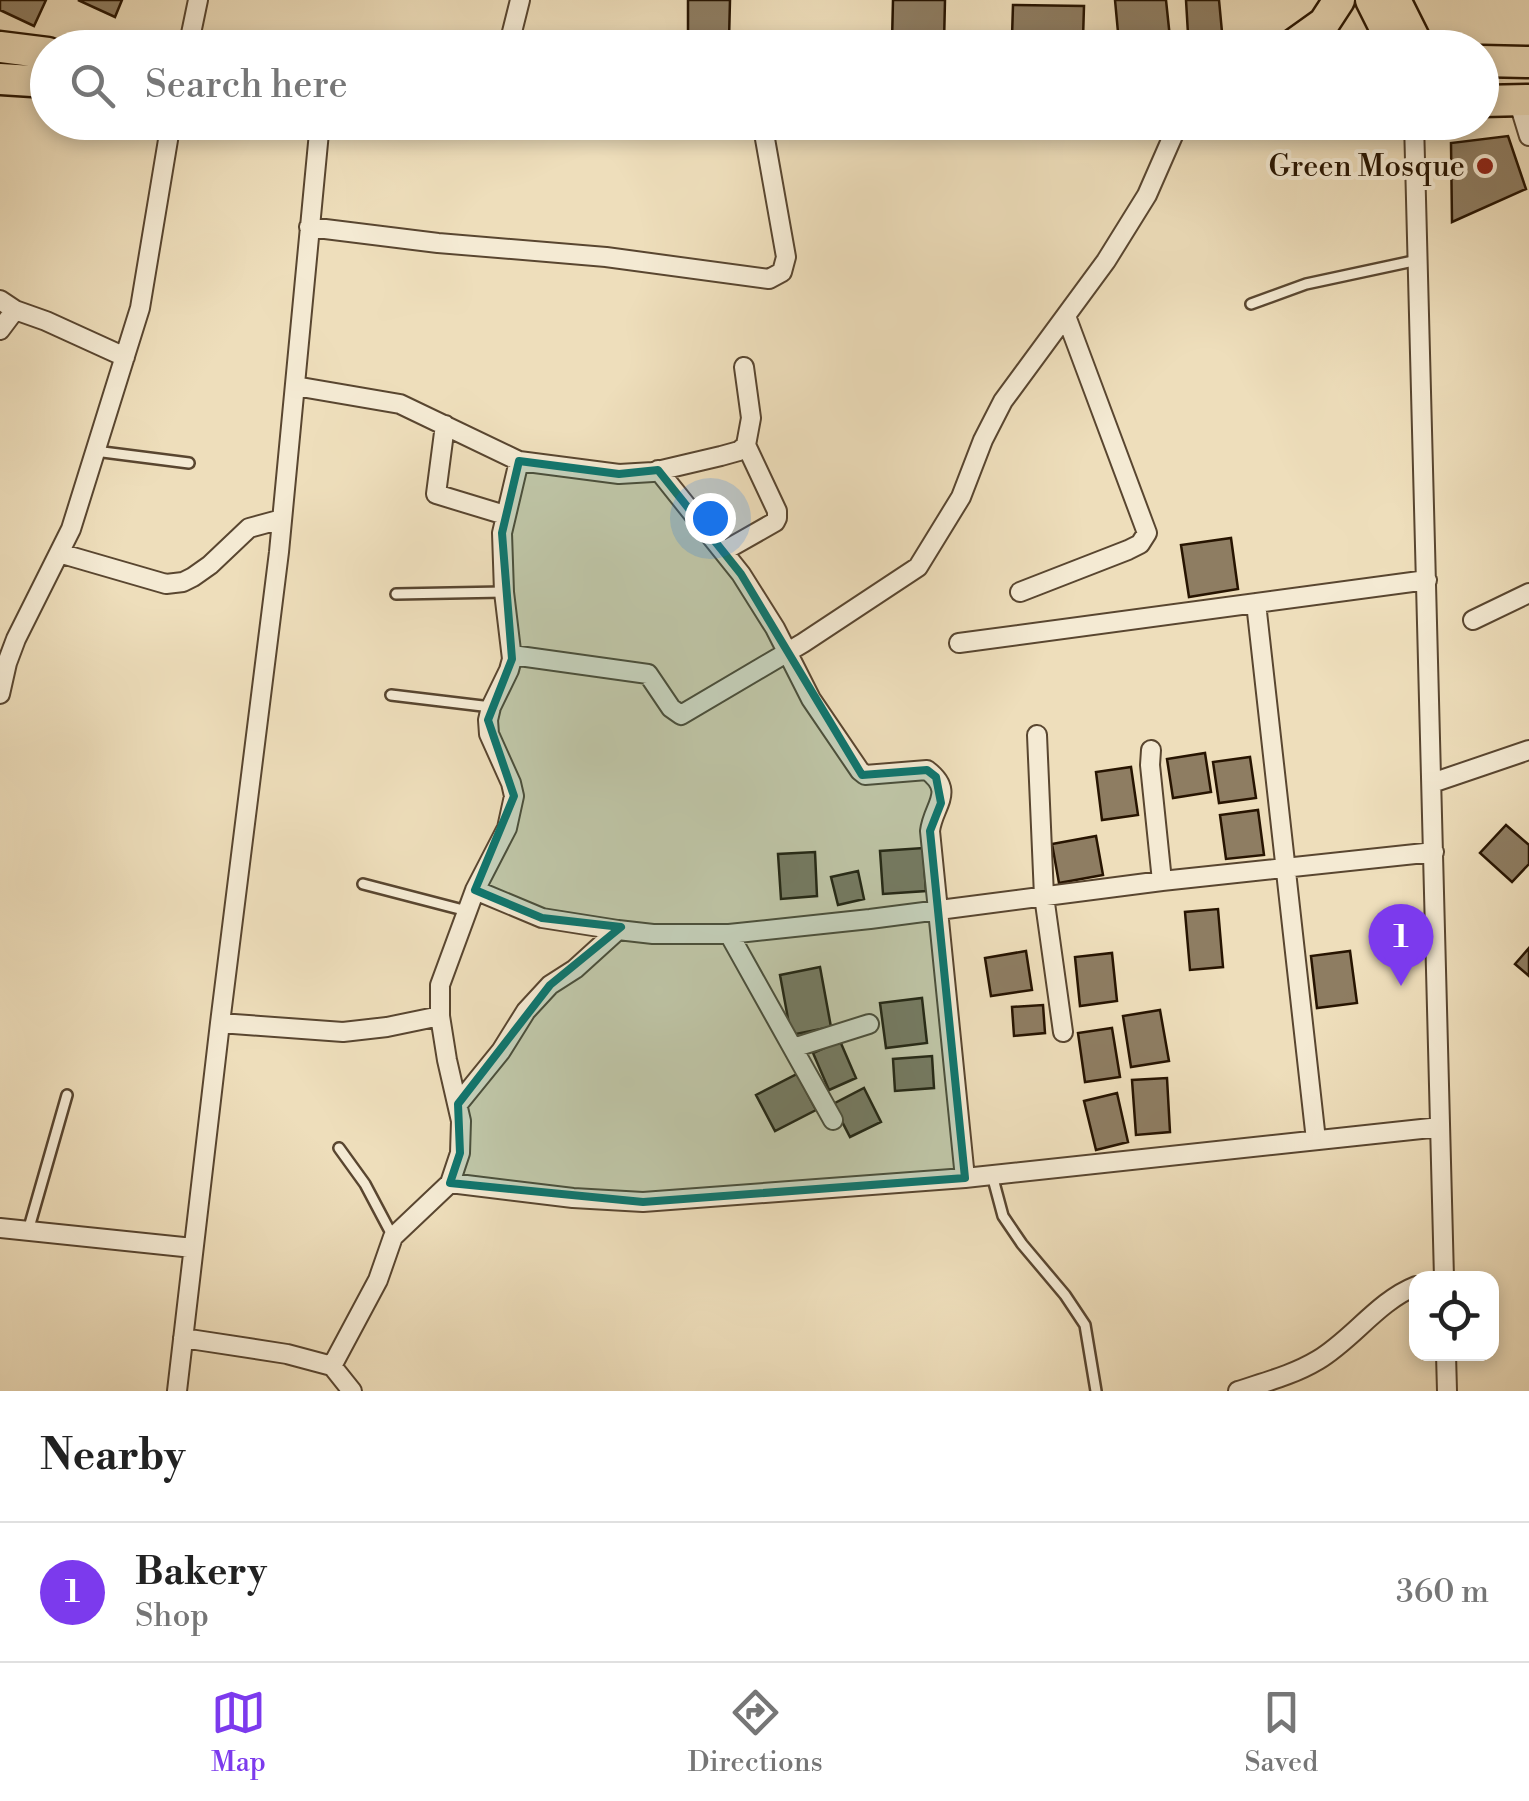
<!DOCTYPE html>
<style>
body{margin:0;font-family:"Libre Bodoni",serif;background:#f2f2f2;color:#222}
.controls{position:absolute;right:30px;bottom:30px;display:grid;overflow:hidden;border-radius:20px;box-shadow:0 5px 15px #0003}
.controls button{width:90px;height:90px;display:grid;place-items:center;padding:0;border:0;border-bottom:2px solid #e0e0e0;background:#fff;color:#222;font:50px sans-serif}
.you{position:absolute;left:710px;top:518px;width:35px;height:35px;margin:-25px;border:8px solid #fff;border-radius:50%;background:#1a73e8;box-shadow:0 0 0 15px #1a73e833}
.badge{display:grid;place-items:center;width:65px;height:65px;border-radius:50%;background:#7c3aed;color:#fff;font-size:32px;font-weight:700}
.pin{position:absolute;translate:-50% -82px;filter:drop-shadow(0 2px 5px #0008)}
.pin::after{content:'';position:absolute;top:52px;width:35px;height:30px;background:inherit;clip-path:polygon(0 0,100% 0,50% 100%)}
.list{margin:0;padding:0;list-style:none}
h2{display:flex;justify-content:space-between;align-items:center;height:130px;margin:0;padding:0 40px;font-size:42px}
h2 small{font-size:32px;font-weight:400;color:#767676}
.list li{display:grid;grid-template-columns:65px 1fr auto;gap:30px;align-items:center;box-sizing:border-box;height:140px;padding:0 40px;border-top:2px solid #e0e0e0}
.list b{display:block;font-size:38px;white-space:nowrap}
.list p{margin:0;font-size:32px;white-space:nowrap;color:#767676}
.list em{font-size:32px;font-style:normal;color:#767676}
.icon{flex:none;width:55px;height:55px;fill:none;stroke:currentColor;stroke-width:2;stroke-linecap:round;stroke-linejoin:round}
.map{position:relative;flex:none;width:1529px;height:1391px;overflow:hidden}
.search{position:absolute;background:#fff;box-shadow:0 5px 15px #0003;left:30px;right:30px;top:30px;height:110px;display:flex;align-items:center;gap:25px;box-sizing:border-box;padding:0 35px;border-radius:55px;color:#767676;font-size:38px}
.sheet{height:270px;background:#fff}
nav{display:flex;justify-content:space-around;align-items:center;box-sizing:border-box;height:140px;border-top:2px solid #e0e0e0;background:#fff;font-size:28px;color:#767676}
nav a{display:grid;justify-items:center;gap:5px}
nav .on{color:#7c3aed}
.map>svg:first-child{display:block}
</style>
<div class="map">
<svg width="1529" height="1391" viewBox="0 0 1529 1391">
<rect width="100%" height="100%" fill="#eedebb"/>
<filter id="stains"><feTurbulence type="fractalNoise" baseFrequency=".002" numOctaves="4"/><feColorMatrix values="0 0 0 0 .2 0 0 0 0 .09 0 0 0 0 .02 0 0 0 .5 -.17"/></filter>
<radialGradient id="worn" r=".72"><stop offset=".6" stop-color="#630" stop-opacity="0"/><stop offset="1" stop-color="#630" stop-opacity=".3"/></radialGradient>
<path fill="#8e7d62" stroke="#271401" stroke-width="2.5" d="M0,0H46L34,26L0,10Z
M78,0H122L115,17Z
M688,0H730L729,40L688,39Z
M893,0H945L944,43L892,42Z
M1115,0H1166L1170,38L1119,43Z
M1186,0H1219L1222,32L1188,34Z
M1013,5L1084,6L1083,39L1012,37Z
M1508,136L1526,189L1452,222L1451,143Z
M1231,538L1238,589L1189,597L1181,545Z
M1205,753L1211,792L1173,798L1167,759Z
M1250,757L1256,798L1219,803L1213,762Z
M1131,767L1138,815L1102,820L1096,772Z
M1258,810L1264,855L1226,859L1220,815Z
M1506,825L1529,845V864L1512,882L1480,853Z
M1096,836L1103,875L1059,883L1052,844Z
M923,848L926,891L883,894L880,851Z
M815,852L817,896L781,899L778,854Z
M858,871L864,899L838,905L831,877Z
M1218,909L1223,967L1190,970L1185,912Z
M1529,948V976L1515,964Z
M1026,951L1032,990L991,996L985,958Z
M1350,951L1357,1003L1317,1008L1311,956Z
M1112,953L1117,1001L1080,1006L1075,957Z
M820,967L831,1027L791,1035L780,975Z
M922,998L927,1043L886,1048L880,1003Z
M1043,1005L1045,1033L1014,1036L1012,1007Z
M1160,1010L1169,1061L1131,1067L1123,1016Z
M1112,1028L1120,1077L1085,1082L1078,1033Z
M840,1041L856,1078L829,1090L813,1053Z
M932,1056L934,1088L895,1091L893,1059Z
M797,1074L816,1110L775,1131L756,1095Z
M1167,1078L1170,1132L1136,1135L1132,1080Z
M864,1088L881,1122L850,1137L833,1104Z
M1117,1093L1128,1142L1096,1150L1084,1101Z"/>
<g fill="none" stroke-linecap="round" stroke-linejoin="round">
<g stroke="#594630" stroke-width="14">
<path id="lane" d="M1251,304L1306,284L1418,260
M95,451L189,463
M396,594L504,592
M391,695L491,707
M363,884L467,911
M339,1148L365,1184L392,1235
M992,1175L1003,1216L1022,1244L1065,1295L1085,1325L1096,1391
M28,1231L67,1095"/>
</g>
<g stroke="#594630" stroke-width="22">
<path id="street" d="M188,48L198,0
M508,48L520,0
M1518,100L1529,136
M1414,122L1444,1278
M309,227L438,243L606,257L769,279L782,272L786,257L762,122
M0,300L15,310L46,321L125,357
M0,330L15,310
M295,386L400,404L519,461L619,474L653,472L721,456L739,451L746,445L751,418L744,367
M445,425L436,494L505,515
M658,470L741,574L775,628L811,699L860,771L865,775L927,770C956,792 933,805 930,831L965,1178
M724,551L775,522L777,518V511L746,445
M59,553L166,584L183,582L193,577L210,565L249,528L282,519
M1020,592L1128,550L1140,544L1147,533L1066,316
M1256,603L1316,1140
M1473,620L1529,593
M959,643L1427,580
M512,655L648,674L671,708L681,715L803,643L918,567L961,497L983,440L1003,401L1106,261L1147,195L1179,122
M0,694L7,663L16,639L71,529L140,308L171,122
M1037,735L1044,896L1063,1032
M1151,750L1150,765L1162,881
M1432,783L1529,750
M618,930L653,934H729L870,919L1162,881L1434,852
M729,934L833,1120
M220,1023L343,1032L387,1027L440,1016
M793,1048L869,1024
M458,1104L501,1051L526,1011L550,985L575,969L618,930L542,918L475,890
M450,1183L573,1198L643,1202L965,1178L1440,1127
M0,1228L193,1248
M183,1338L287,1354L332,1366L352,1391
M1446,1354L1447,1391
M332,1366L378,1280L393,1237L450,1183L460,1153L461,1121L447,1060L440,1016V985L475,890L507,828L514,796L511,783L489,734L488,720L491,707L509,670L512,659L504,592L502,533L519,461
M177,1391L220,1023L279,552L320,122
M1238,1391C1265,1382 1293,1375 1318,1360C1353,1339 1378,1301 1416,1286"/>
</g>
<g stroke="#271401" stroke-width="35">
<path id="primary" d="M1371,0L1395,48
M1395,0L1419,48
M0,47L48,53
M1289,48L1324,23L1339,0
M1482,61L1529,62
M0,79L48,82
M1482,101L1529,100"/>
</g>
<use href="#lane" stroke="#f4ead3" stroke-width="9"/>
<use href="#street" stroke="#f4ead3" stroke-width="18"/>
<use href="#primary" stroke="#eedebb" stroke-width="30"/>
</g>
<path fill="#0f766e" fill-opacity="0.2" stroke="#0f766e" stroke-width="8" stroke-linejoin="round" d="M519,461L619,474L658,470L741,574L862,775L927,770L936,777L941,803L930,831L965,1178L643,1202L450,1183L460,1153L458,1104L550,985L621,927L542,918L475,890L514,796L488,720L512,659L502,533Z"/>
<circle fill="#8f2418" stroke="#f4ead3" stroke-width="4" cx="1485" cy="166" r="10"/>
<g text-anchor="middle" stroke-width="8" stroke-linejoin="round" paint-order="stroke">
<g font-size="30" fill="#271401" stroke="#f4ead3" text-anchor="end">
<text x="1465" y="176">Green Mosque</text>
</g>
</g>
<rect width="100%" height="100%" filter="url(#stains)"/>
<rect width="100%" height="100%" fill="url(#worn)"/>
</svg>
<div class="controls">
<button><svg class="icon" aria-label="locate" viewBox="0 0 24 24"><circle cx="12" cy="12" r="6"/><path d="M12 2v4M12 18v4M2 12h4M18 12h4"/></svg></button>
</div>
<div class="you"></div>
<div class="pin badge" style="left:1401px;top:986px">1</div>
<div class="search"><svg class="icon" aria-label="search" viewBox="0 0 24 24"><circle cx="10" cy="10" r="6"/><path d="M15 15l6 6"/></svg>Search here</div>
</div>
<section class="sheet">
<h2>Nearby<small></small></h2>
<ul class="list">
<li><span class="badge">1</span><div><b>Bakery</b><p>Shop</p></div><em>360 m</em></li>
</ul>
</section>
<nav>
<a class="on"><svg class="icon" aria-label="map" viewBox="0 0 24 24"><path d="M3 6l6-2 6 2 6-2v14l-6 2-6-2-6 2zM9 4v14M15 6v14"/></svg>Map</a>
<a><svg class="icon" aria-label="directions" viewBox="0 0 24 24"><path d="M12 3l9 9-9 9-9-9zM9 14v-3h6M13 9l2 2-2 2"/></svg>Directions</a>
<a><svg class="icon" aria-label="saved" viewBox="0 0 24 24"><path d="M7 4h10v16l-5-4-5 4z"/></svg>Saved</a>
</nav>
